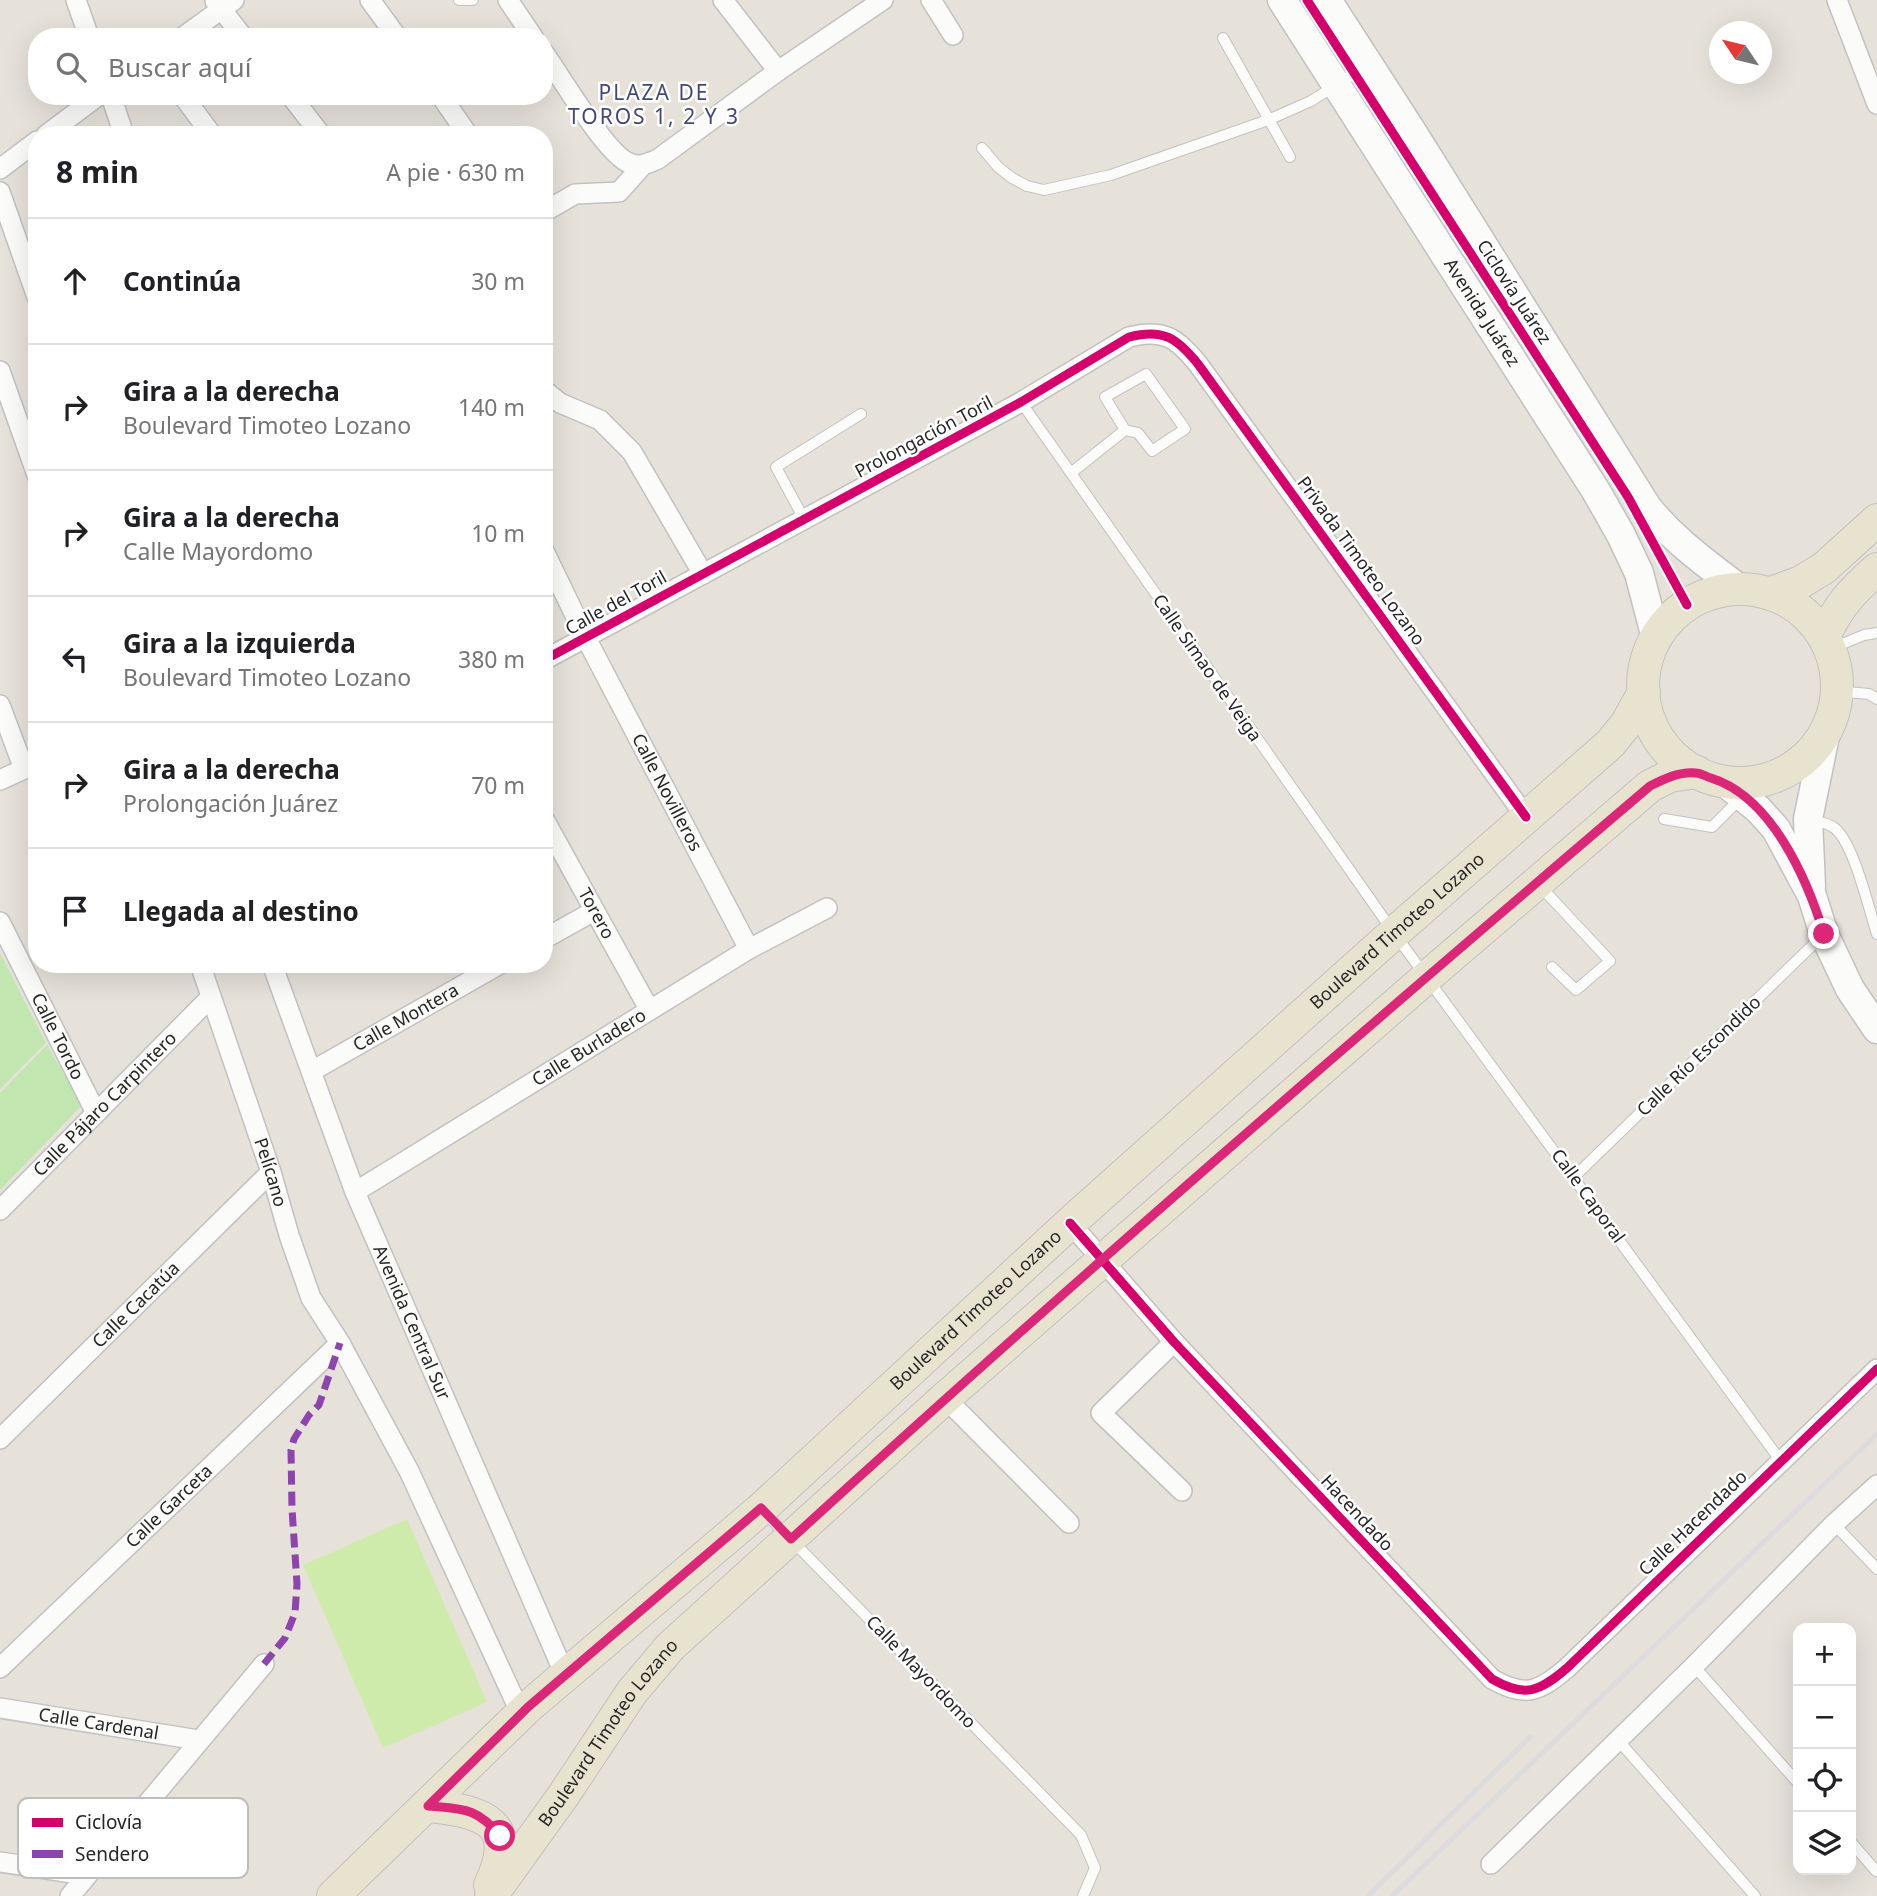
<!DOCTYPE html>
<html lang="es">
<meta charset="utf-8">
<style>
body{margin:0;font-family:"Noto Sans",sans-serif;background:#f6f6f6;color:#202124}
.controls{position:absolute;right:21px;bottom:21px;display:grid;overflow:hidden;border-radius:14px;box-shadow:0 7px 28px #0002}
.controls button{width:63px;height:63px;display:grid;place-items:center;padding:0;border:0;border-bottom:2px solid #e0e0e0;background:#fff;color:#202124;font:35px sans-serif}
.compass{position:absolute;left:1709px;top:21px;width:63px;height:63px;border-radius:50%;background:#fff;box-shadow:0 7px 28px #0002;rotate:305deg}
.stop{position:absolute;width:21px;height:21px;margin:-16px;border:5px solid #db2777;border-radius:50%;background:#fff}
.stop.end{background:#db2777;border-color:#fff;box-shadow:0 2px 7px #0008}
.list{margin:0;padding:0;list-style:none}
h2{display:flex;justify-content:space-between;align-items:center;height:91px;margin:0;padding:0 28px;font-size:30px}
h2 small{font-size:23px;font-weight:400;color:#757577}
.list li{display:grid;grid-template-columns:46px 1fr auto;gap:21px;align-items:center;box-sizing:border-box;height:126px;padding:0 28px;border-top:2px solid #e0e0e0}
.list b{display:block;font-size:26px;white-space:nowrap}
.list p{margin:0;font-size:23px;white-space:nowrap;color:#757577}
.list em{font-size:23px;font-style:normal;color:#757577}
.icon{flex:none;width:38px;height:38px;fill:none;stroke:currentColor;stroke-width:2;stroke-linecap:round;stroke-linejoin:round}
.map{position:relative;flex:none;width:1877px;height:1896px;overflow:hidden}
.search{position:absolute;background:#fff;box-shadow:0 7px 28px #0002;left:28px;top:28px;width:525px;height:77px;display:flex;align-items:center;gap:18px;box-sizing:border-box;padding:0 24px;border-radius:28px;color:#757577;font-size:26px}
.panel{position:absolute;background:#fff;box-shadow:0 7px 28px #0002;left:28px;top:126px;width:525px;height:847px;border-radius:28px}
.map>svg:first-child{display:block}
</style>
<div class="map">
<svg width="1877" height="1896" viewBox="0 0 1877 1896">
<rect width="100%" height="100%" fill="#e6e2da"/>
<path fill="#c1e6af" d="M0,953L46,1043L0,1089Z
M47,1045L82,1105L0,1190V1093Z"/>
<path fill="#ceebab" d="M407,1519L487,1702L383,1748L303,1565Z"/>
<g fill="none" stroke-linecap="round" stroke-linejoin="round">
<g stroke="#c2c1c2" stroke-width="12">
<path id="service" d="M459,0H473
M1223,38L1290,157
M982,148L998,167L1012,178L1027,186L1044,190L1111,175L1268,120L1311,101L1368,65
M1146,374L1185,429L1152,451L1138,433L1125,430L1105,397Z
M1021,402L1394,933L1780,1460
M1071,473L1125,430
M804,519L776,467L861,414
M1830,649L1864,635L1877,633
M1836,691L1869,694L1877,699
M1664,819L1712,827L1740,799
M1812,820C1818,822 1827,823 1833,827C1853,839 1869,910 1877,934
M1540,886L1610,961L1576,990L1552,967
M1574,1177L1822,936
M763,1511L1081,1835L1095,1868L1083,1896
M1834,1524L1877,1569
M1694,1666L1798,1783
M1618,1740L1755,1896
M1851,1842L1876,1871"/>
</g>
<g stroke="#c2c1c2" stroke-width="22">
<g id="minor">
<path d="M76,0L89,37"/>
<path d="M370,0L397,37"/>
<path d="M508,0L533,37"/>
<path d="M723,0L778,71"/>
<path d="M931,0L953,35"/>
<path d="M1837,0L1877,104"/>
<path d="M215,1L243,37"/>
<path d="M183,37L234,0"/>
<path d="M544,53C561,77 604,150 627,162C638,168 647,164 658,159L778,71L883,0"/>
<path d="M111,96L124,135"/>
<path d="M183,96L212,135"/>
<path d="M291,96L321,135"/>
<path d="M441,96L468,135"/>
<path d="M46,135L98,96"/>
<path d="M0,169L37,141"/>
<path d="M0,192L37,297"/>
<path d="M544,212L575,194L619,192L643,165"/>
<path d="M0,371L37,475"/>
<path d="M544,390L560,403L600,420L632,452L703,574"/>
<path id="s1" d="M544,551L586,638L749,949"/>
<path d="M544,660L1021,402L1129,337C1163,328 1177,338 1198,364L1526,817"/>
<path d="M0,705L24,769"/>
<path d="M0,780L37,763"/>
<path id="s2" d="M544,819L649,1009"/>
<path id="s3" d="M0,922L96,1113"/>
<path d="M544,939L594,911"/>
<path id="s4" d="M200,964L271,1172L289,1235L311,1298L340,1343L409,1471L521,1714"/>
<path id="s5" d="M272,964L355,1192L565,1675"/>
<path id="s6" d="M312,1071L500,964"/>
<path id="s7" d="M355,1192L749,949L827,908"/>
<path id="s8" d="M0,1210L210,998"/>
<path d="M1070,1223L1174,1342L1492,1679C1525,1698 1539,1692 1567,1668L1877,1369"/>
<path d="M1174,1342L1101,1413L1182,1491"/>
<path d="M945,1398L1069,1523"/>
<path id="s9" d="M0,1439L271,1172"/>
<path id="s10" d="M0,1668L340,1343"/>
<path id="s11" d="M0,1708L198,1740"/>
<path d="M0,1862L85,1875"/>
<path d="M1491,1864L1694,1666L1834,1524L1877,1485"/>
<path d="M70,1896L264,1664"/>
</g>
</g>
<g stroke="#c2c1c2" stroke-width="31">
<g id="secondary">
<path id="s12" d="M1282,0L1596,491L1621,535L1639,573L1656,638"/>
<path d="M1327,0L1411,130L1647,507C1673,540 1706,563 1738,588"/>
<path d="M1723,781L1758,809L1776,829L1812,896L1824,934L1850,989L1877,1029"/>
<path d="M1811,886L1808,819L1826,731"/>
</g>
</g>
<g stroke="#c3c1be" stroke-width="34">
<g id="primary">
<circle cx="1740" cy="686" r="97"/>
<path d="M1771,593L1801,582L1824,568L1877,520"/>
<path d="M1824,636C1840,604 1851,592 1877,569"/>
<path d="M428,1806C483,1811 520,1822 490,1885"/>
<path id="s13" d="M333,1896L528,1707L761,1509L1070,1223L1394,933L1610,744L1627,723L1644,692"/>
<path id="s14" d="M491,1896L563,1796L632,1692L670,1647L945,1398L1427,977L1650,786L1670,776L1697,772"/>
</g>
</g>
<use href="#service" stroke="#fbfbf9" stroke-width="10"/>
<use href="#minor" stroke="#fbfbf9" stroke-width="19"/>
<use href="#secondary" stroke="#fbfbf9" stroke-width="28"/>
<use href="#primary" stroke="#e7e3cf" stroke-width="32"/>
<path stroke="#dcdbdd" stroke-width="5" d="M1368,1896L1530,1737
M1392,1896L1877,1434"/>
<path stroke="#8e44ad" stroke-width="7" stroke-dasharray="14 7" stroke-linecap="butt" d="M264,1664L285,1638L295,1613L297,1584L292,1509L291,1450L294,1439L309,1415L319,1405L340,1343"/>
<g stroke="#fff" stroke-width="13">
<path id="cycleway" d="M1307,0L1628,497L1687,605
M544,660L1021,402L1129,337C1163,328 1177,338 1198,364L1526,817
M1070,1223L1174,1342L1492,1679C1525,1698 1539,1692 1567,1668L1877,1369"/>
</g>
<use href="#cycleway" stroke="#d6006c" stroke-width="9"/>
</g>
<g fill="none" stroke-linecap="round" stroke-linejoin="round">
<path stroke="#db2777" stroke-width="9" d="M500,1836C477,1807 462,1809 428,1806L528,1707L761,1508L791,1539C1072,1282 1360,1033 1650,786C1664,779 1680,771 1696,773C1701,773 1707,777 1711,778C1772,797 1807,879 1824,934"/>
</g>
<g text-anchor="middle" stroke-width="5" stroke-linejoin="round" paint-order="stroke">
<g font-size="18" fill="#262626" stroke="#fff">
<text transform="translate(1514 292) rotate(57)" y="6">Ciclovía Juárez</text>
<text dy="6" stroke="none"><textPath href="#s12" startOffset="371">Avenida Juárez</textPath></text>
<text transform="translate(924 437) rotate(-28)" y="6">Prolongación Toril</text>
<text transform="translate(1361 561) rotate(54)" y="6">Privada Timoteo Lozano</text>
<text transform="translate(616 603) rotate(-29)" y="6">Calle del Toril</text>
<text transform="translate(1207 668) rotate(55)" y="6">Calle Simao de Veiga</text>
<text dy="6" stroke="none"><textPath href="#s1" startOffset="271">Calle Novilleros</textPath></text>
<text dy="6" stroke="none"><textPath href="#s2" startOffset="108">Torero</textPath></text>
<text dy="6" stroke="none"><textPath href="#s13" startOffset="1437">Boulevard Timoteo Lozano</textPath></text>
<text dy="6" stroke="none"><textPath href="#s6" startOffset="108">Calle Montera</textPath></text>
<text dy="6" stroke="none"><textPath href="#s3" startOffset="128">Calle Tordo</textPath></text>
<text dy="6" stroke="none"><textPath href="#s7" startOffset="275">Calle Burladero</textPath></text>
<text transform="translate(1699 1056) rotate(-44)" y="6">Calle Río Escondido</text>
<text dy="6" stroke="none"><textPath href="#s8" startOffset="149">Calle Pájaro Carpintero</textPath></text>
<text dy="6" stroke="none"><textPath href="#s4" startOffset="220">Pelícano</textPath></text>
<text transform="translate(1588 1196) rotate(54)" y="6">Calle Caporal</text>
<text dy="6" stroke="none"><textPath href="#s9" startOffset="191">Calle Cacatúa</textPath></text>
<text dy="6" stroke="none"><textPath href="#s13" startOffset="870">Boulevard Timoteo Lozano</textPath></text>
<text dy="6" stroke="none"><textPath href="#s5" startOffset="385">Avenida Central Sur</textPath></text>
<text dy="6" stroke="none"><textPath href="#s10" startOffset="234">Calle Garceta</textPath></text>
<text transform="translate(1357 1513) rotate(47)" y="6">Hacendado</text>
<text transform="translate(1693 1523) rotate(-44)" y="6">Calle Hacendado</text>
<text transform="translate(921 1672) rotate(46)" y="6">Calle Mayordomo</text>
<text dy="6" stroke="none"><textPath href="#s11" startOffset="100">Calle Cardenal</textPath></text>
<text dy="6" stroke="none"><textPath href="#s14" startOffset="201">Boulevard Timoteo Lozano</textPath></text>
</g>
<g font-size="21" letter-spacing="2" fill="#43487b" stroke="#fff">
<text x="654" y="100">PLAZA DE<tspan x="654" dy="24">TOROS 1, 2 Y 3</tspan></text>
</g>
</g>
<rect x="18" y="1798" width="230" height="80" rx="10" fill="#fff" stroke="#bebebe" stroke-width="2"/>
<rect x="32" y="1818" width="31" height="9" fill="#d6006c"/>
<rect x="32" y="1850" width="31" height="8" fill="#8e44ad"/>
<g font-size="19" fill="#262626">
<text x="75" y="1829">Ciclovía</text>
<text x="75" y="1861">Sendero</text>
</g>
</svg>
<div class="controls">
<button>+</button>
<button>−</button>
<button><svg class="icon" aria-label="locate" viewBox="0 0 24 24"><circle cx="12" cy="12" r="6"/><path d="M12 2v4M12 18v4M2 12h4M18 12h4"/></svg></button>
<button><svg class="icon" aria-label="layers" viewBox="0 0 24 24"><path d="M12 4l9 5-9 5-9-5zM3 14l9 5 9-5"/></svg></button>
</div>
<svg class="compass" viewBox="-18 -18 36 36"><path d="M0-13l5 13h-10z" fill="#e53935"/><path d="M0 13l5-13h-10z" fill="#757577"/></svg>
<div class="stop" style="left:500px;top:1836px"></div>
<div class="stop end" style="left:1824px;top:934px"></div>
<div class="search"><svg class="icon" aria-label="search" viewBox="0 0 24 24"><circle cx="10" cy="10" r="6"/><path d="M15 15l6 6"/></svg>Buscar aquí</div>
<section class="panel">
<h2>8 min<small>A pie · 630 m</small></h2>
<ul class="list">
<li><svg class="icon" aria-label="ahead" viewBox="0 0 24 24"><path d="M12 20V5M6 11l6-6 6 6"/></svg><div><b>Continúa</b></div><em>30 m</em></li>
<li><svg class="icon" aria-label="right" viewBox="0 0 24 24"><path d="M7 20v-9h11M14 6l5 5-5 5"/></svg><div><b>Gira a la derecha</b><p>Boulevard Timoteo Lozano</p></div><em>140 m</em></li>
<li><svg class="icon" aria-label="right" viewBox="0 0 24 24"><path d="M7 20v-9h11M14 6l5 5-5 5"/></svg><div><b>Gira a la derecha</b><p>Calle Mayordomo</p></div><em>10 m</em></li>
<li><svg class="icon" aria-label="left" viewBox="0 0 24 24"><path d="M17 20v-9H6M10 6l-5 5 5 5"/></svg><div><b>Gira a la izquierda</b><p>Boulevard Timoteo Lozano</p></div><em>380 m</em></li>
<li><svg class="icon" aria-label="right" viewBox="0 0 24 24"><path d="M7 20v-9h11M14 6l5 5-5 5"/></svg><div><b>Gira a la derecha</b><p>Prolongación Juárez</p></div><em>70 m</em></li>
<li><svg class="icon" aria-label="arrive" viewBox="0 0 24 24"><path d="M6 21V4h12l-3 4 3 4H6"/></svg><div><b>Llegada al destino</b></div></li>
</ul>
</section>
</div>
